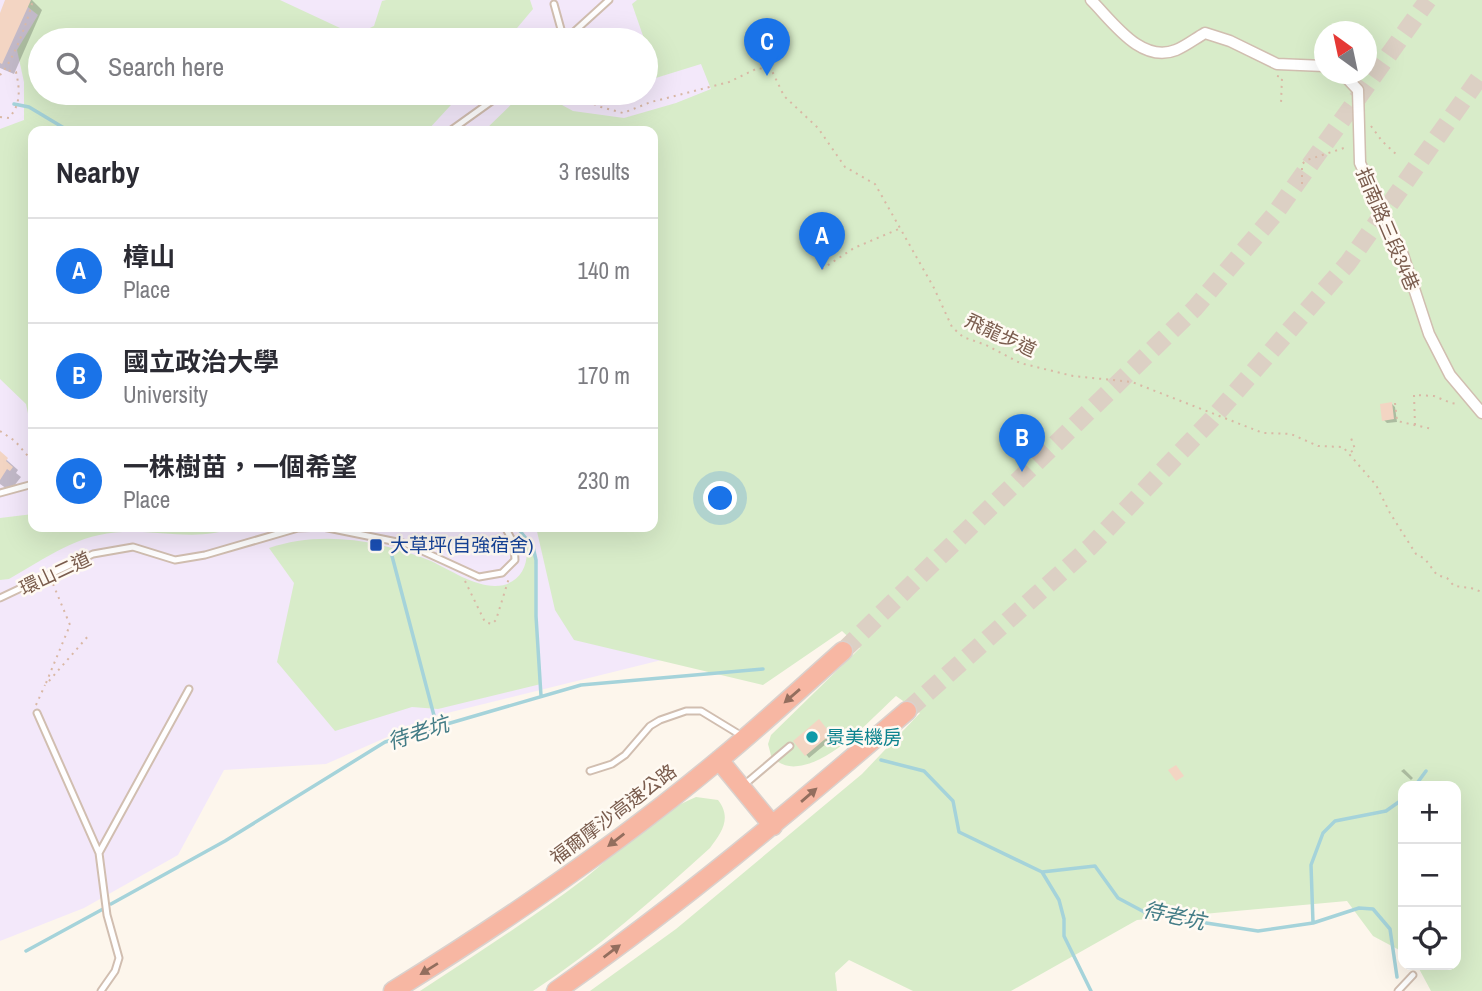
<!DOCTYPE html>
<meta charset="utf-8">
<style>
body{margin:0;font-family:"Archivo Narrow","Noto Sans TC",sans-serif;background:#f2f2f3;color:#2b2b33}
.controls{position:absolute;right:21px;bottom:21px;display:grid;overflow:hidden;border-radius:14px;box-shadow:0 7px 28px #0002}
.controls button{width:63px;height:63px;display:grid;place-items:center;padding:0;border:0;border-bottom:2px solid #e1e1e2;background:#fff;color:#2b2b33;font:35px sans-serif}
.compass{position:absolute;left:1314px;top:21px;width:63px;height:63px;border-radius:50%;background:#fff;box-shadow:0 7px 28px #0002;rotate:327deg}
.you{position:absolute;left:721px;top:499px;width:24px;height:24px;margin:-18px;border:5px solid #fff;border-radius:50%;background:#1a73e8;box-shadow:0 0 0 10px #1a73e833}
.badge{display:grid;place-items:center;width:46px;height:46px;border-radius:50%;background:#1a73e8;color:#fff;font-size:23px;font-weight:700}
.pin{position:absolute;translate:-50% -58px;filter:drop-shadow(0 2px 4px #0008)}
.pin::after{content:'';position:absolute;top:37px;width:24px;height:21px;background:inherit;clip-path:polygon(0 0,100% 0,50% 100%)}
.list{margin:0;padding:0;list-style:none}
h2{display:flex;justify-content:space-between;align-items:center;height:91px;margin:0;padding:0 28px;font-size:30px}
h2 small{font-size:23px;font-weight:400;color:#7c7c81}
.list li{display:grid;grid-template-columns:46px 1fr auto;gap:21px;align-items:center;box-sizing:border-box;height:105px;padding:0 28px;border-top:2px solid #e1e1e2}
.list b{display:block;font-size:26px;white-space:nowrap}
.list p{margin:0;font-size:23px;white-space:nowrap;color:#7c7c81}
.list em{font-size:23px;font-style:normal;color:#7c7c81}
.icon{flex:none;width:38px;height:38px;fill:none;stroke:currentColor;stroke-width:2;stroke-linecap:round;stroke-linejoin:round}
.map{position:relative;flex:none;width:1482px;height:991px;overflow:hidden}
.search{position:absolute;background:#fff;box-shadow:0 7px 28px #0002;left:28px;top:28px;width:630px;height:77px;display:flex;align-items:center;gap:18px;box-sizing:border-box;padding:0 24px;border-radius:38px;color:#7c7c81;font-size:26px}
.panel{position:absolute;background:#fff;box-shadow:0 7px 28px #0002;left:28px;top:126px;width:630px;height:406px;border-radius:14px}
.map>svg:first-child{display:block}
</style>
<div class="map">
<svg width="1482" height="991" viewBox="0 0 1482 991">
<rect width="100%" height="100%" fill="#fdf6ec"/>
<path fill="#f3e8fa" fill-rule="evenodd" d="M0,0H1344L1324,32V74L1048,526L706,649L435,716L326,764L224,770L178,855L84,908L0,941ZM40,40H646V93H40ZM33,131H653V527H33Z"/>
<path fill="#d8ecc9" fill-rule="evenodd" d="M23,0H280L355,35L374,26L382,1L386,0H530L533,9L507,40H40V93H462L427,131H33L32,433L26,404L0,379V129L24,120V82L17,50L38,15L24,4Z
M637,0H1482V991H1431L1417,965H1456V786H1403V952L1373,936L1347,901L1137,920L1011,991H913L849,960L835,973L837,991H590L676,929L862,774L920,713L896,696C871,719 833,762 798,766C788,768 780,763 772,759L768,744L771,735L860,648L842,631L763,685L574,640L555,610L536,527H653V131H484L523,93H551V99L573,111L624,118L676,103L711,89L701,64L646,81V63L650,56L632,4ZM1324,32H1366V74H1324Z
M33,514V527H235C201,542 159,530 123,532C79,533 46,558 9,579L0,580V518Z
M523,536L534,551L535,560V612L541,684L438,709L412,707L335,731L277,662L294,583L269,548C320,530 381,540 431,561C450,570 474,586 495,586C523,586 533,558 523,536Z
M696,797L718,800C732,818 722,832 710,848C654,899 596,950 533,991H420C475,955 531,919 584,879C619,851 654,814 696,797Z"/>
<path fill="#0003" d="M7,0H32L42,10L14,74L0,68V18Z
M1392,404L1395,407L1397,422L1387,423L1384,420Z
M0,454L18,470L16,473L21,477L10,491L0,484Z
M819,721L833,738L809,758L795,741Z
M1404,769L1413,778L1411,780L1401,771Z"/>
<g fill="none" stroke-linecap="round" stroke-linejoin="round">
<path stroke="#a5d3da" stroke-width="3.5" d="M14,104L29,107L69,131
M520,531L533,547L536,560V616L541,696
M392,556L437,727
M881,760L924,771L953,801L959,832L1042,872L1095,866L1118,898L1148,914L1258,931L1313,923L1359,908L1373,909L1390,929L1397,977
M1415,786L1426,771
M1042,872L1059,900L1064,919V936L1091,991
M111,904L225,841L385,742L581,685L763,669
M1313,923L1311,865L1323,833L1335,821L1386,811L1403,799
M26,951L103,909"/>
</g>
<path fill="#f3d5c3" d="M5,0H31L2,64L0,63V13Z
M1392,402L1394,419L1382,421L1380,404Z
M0,451L8,458L6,461L13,467L10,471L7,469L0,480Z
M819,719L831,734L805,756L793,741Z
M1176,765L1184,776L1176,781L1168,770Z"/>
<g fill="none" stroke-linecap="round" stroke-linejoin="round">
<path stroke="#dcd0c4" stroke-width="18" stroke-dasharray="18 9" stroke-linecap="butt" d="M843,651L1195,308L1274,215L1428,0
M907,711L1090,547L1212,419L1348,263L1482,74"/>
<g stroke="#d1beb0" stroke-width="9">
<path id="service" d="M554,4L564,40
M565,40L609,0
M450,131L503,93
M0,493L33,484
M0,598L93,554L133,547L175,560L205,555L298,528L323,527L407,544L479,577L502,573L515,560L514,544L505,527
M37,713L99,853L107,915L119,958L115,971L101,991
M590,771L612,764L625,755L650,726L660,720L686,711H701L742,736
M744,785L790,746
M99,853L189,689
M1398,991L1413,975"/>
</g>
<g stroke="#d1beb0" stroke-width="13">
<path id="minor" d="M1091,0C1113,22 1141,64 1176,50C1186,46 1196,38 1205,33L1230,41L1277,64L1324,66
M1343,74L1358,90L1360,163L1403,255L1429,334L1450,375L1482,413"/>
</g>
<g stroke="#dad1cd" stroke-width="21">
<path id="motorway" d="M719,760L773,826
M393,991C506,921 617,845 719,760C762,725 802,687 843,651
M556,991C679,905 793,809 907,711"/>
</g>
<path stroke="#d9b8a5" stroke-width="2" stroke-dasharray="2 5" stroke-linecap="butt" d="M0,75C15,58 27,22 33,0
M1277,76L1282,77L1281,103
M577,93L580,98L601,107L623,113L651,102L729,82L758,68L772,71L784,96L818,128L845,167L875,184L934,288L952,327L963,337L986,345L1020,363L1073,376L1132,382L1263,433L1291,434L1318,446L1343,447L1376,485L1390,513L1416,554L1425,559L1437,575L1447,578L1454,586L1471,588L1482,592
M0,117L9,118C21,104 20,90 16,72L6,70
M1371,126L1382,141L1398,156
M1302,184V164L1307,160L1347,147
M822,269L854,248L901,228
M1395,403L1397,421L1432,429
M1415,425L1414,395L1434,396L1451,403L1459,404
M0,431L15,441L33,462
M1351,452L1355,449L1351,438
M465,581L485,622L492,624L496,620L509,578
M49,681L89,635
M46,683L70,625L53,584
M36,705L45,685"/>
<use href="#service" stroke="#fff" stroke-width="5"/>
<use href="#minor" stroke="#fff" stroke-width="10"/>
<use href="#motorway" stroke="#f7b7a3" stroke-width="18"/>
</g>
<defs><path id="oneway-solid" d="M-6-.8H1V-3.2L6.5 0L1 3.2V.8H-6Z" transform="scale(1.75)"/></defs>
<g fill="#936e5e">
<use href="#oneway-solid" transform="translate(792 696) rotate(139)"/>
<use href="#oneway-solid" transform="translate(809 795) rotate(-41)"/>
<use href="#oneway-solid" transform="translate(616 840) rotate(142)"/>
<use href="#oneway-solid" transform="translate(612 951) rotate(-37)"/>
<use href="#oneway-solid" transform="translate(429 969) rotate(148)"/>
</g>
<rect fill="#1a4fb4" stroke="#fffaf3" stroke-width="2.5" x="369" y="538" width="14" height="14" rx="3.5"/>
<circle fill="#0f9aa8" stroke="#fffaf3" stroke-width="2.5" cx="812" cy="737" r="7"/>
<g text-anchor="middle" stroke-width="5" stroke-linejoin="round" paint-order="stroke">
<g font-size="19" fill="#7a5c4d" stroke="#fffaf3">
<text transform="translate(1388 229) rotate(67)" y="7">指南路三段34巷</text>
<text transform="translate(1001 335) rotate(25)" y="7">飛龍步道</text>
<text transform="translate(55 573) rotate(-25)" y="7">環山二道</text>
<text transform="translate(613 814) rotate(-37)" y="7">福爾摩沙高速公路</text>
</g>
<g font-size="19" fill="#164399" stroke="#fffaf3" text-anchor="start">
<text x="390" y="552">大草坪(自強宿舍)</text>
</g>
<g font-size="19" fill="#0d838f" stroke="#fffaf3" text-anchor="start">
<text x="826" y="744">景美機房</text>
</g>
<g font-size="21" font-style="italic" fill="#437c86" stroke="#fffaf3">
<text transform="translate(418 733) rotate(-18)" y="7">待老坑</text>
<text transform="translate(1174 916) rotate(12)" y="7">待老坑</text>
</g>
</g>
</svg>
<div class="controls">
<button>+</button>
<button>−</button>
<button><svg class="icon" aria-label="locate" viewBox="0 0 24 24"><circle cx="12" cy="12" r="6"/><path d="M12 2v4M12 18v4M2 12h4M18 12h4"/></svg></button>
</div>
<svg class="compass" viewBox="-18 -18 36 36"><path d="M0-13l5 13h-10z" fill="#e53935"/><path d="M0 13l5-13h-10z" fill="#7c7c81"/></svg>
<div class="you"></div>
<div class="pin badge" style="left:822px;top:270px">A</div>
<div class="pin badge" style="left:1022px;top:472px">B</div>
<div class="pin badge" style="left:767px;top:76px">C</div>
<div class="search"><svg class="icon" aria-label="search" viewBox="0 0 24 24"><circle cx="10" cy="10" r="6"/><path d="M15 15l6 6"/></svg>Search here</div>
<section class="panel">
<h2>Nearby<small>3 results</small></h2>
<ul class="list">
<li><span class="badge">A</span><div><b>樟山</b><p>Place</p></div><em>140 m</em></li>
<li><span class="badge">B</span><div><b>國立政治大學</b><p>University</p></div><em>170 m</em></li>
<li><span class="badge">C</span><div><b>一株樹苗，一個希望</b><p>Place</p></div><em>230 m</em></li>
</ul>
</section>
</div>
